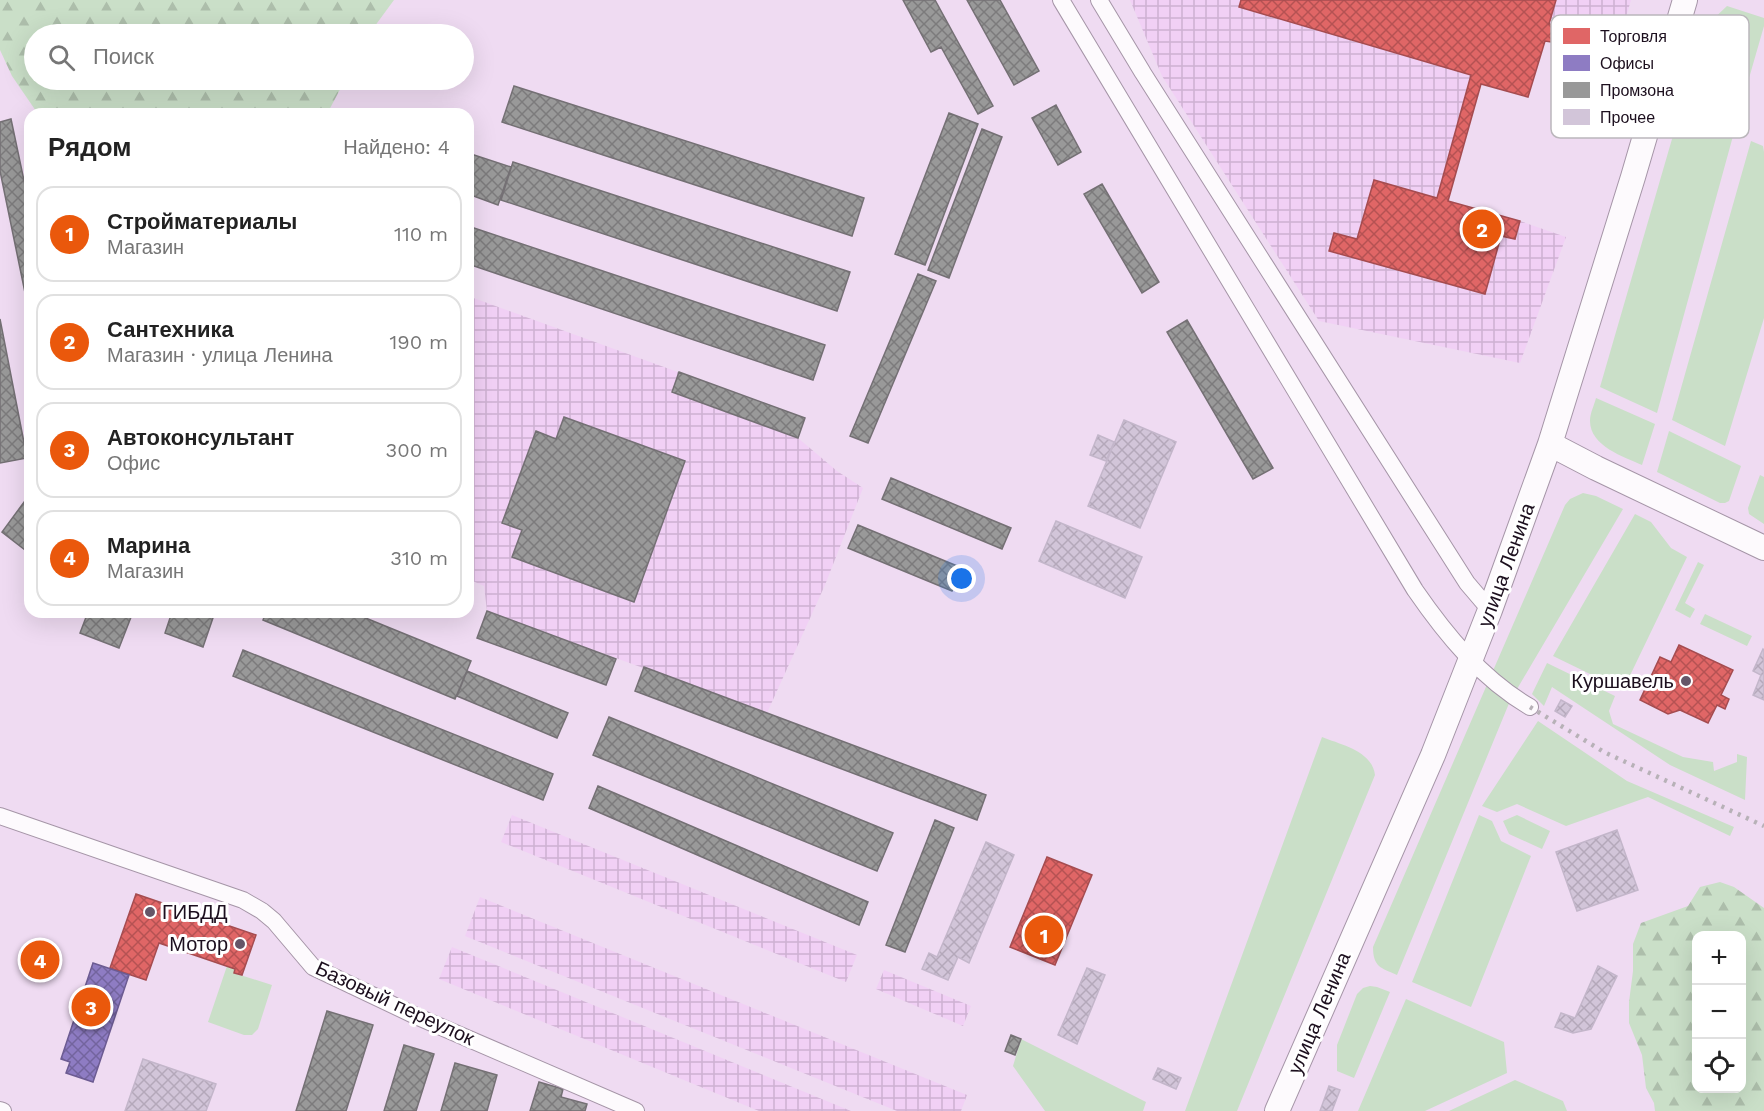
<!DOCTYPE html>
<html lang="ru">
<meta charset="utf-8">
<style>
body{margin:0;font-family:"Work Sans",sans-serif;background:#f2f2f2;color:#222}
.controls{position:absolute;right:18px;bottom:18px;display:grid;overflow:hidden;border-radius:12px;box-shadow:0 6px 24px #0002}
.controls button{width:54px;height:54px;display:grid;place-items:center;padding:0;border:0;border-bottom:2px solid #e0e0e0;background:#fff;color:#222;font:30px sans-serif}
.you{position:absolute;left:962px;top:579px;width:21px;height:21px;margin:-15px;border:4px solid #fff;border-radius:50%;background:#1a73e8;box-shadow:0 0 0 9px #1a73e833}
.badge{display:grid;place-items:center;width:39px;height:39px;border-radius:50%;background:#ea580c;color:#fff;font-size:20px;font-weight:700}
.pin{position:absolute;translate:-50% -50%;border:3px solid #fff;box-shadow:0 2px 6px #0006}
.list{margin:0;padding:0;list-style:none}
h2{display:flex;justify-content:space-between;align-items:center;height:78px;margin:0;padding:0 24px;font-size:26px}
h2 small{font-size:20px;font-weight:400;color:#767676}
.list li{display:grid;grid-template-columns:39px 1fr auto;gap:18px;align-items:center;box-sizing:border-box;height:96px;margin:0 12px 12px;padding:0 12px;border:2px solid #e0e0e0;border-radius:18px}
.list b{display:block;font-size:22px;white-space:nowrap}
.list p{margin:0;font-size:20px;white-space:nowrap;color:#767676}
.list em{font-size:20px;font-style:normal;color:#767676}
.icon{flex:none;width:33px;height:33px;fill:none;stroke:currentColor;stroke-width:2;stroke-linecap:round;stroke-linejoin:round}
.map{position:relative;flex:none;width:1764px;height:1111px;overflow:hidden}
.search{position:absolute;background:#fff;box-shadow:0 6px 24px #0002;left:24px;top:24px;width:450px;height:66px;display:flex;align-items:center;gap:15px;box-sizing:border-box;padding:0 21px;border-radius:33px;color:#767676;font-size:22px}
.panel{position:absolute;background:#fff;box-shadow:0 6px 24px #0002;left:24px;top:108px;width:450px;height:510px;border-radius:18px}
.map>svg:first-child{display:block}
</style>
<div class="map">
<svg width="1764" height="1111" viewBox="0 0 1764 1111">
<defs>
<pattern id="industrial-grid" width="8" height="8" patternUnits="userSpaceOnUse" patternTransform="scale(1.5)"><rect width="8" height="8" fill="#f1d0f5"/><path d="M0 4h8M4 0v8" fill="none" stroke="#ceb1d2"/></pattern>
<pattern id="forest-firs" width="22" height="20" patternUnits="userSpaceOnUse" patternTransform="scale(1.5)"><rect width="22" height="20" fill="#cadfc8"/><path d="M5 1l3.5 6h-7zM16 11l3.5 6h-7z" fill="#adbeab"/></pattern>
<pattern id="shops-cross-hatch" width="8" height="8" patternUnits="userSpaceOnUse" patternTransform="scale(1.5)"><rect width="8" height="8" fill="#e06666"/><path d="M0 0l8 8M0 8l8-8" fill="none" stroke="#b55253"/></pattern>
<pattern id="offices-cross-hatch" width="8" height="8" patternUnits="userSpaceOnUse" patternTransform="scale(1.5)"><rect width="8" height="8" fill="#8e7cc3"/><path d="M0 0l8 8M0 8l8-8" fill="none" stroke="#73649e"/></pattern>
<pattern id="industry-cross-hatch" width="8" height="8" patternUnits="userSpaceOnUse" patternTransform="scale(1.5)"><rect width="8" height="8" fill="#999"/><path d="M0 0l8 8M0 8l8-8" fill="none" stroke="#7c7b7c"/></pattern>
<pattern id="building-cross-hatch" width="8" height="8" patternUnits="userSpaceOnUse" patternTransform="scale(1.5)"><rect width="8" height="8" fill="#d2c5d9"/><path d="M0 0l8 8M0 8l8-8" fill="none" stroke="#b4a8ba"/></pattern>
</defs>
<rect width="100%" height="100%" fill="#efdbf2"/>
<path fill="url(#industrial-grid)" d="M1130,0H1631L1616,52L1553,34L1551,42L1545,41L1528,97L1481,84L1448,201L1520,221L1566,237L1520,363L1319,321L1162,76Z
M468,296L805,418L798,438L837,471L863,488L825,585L767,713L487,611L484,586L468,579Z
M512,815L857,955L846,982L501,842Z
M480,897L967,1095L961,1111H897L465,936Z
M452,947L851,1111H759L439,979Z
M884,970L971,1006L963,1026L876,989Z"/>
<path fill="#cadfc8" d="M1727,6L1764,18V26L1739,113C1719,107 1689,105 1690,79L1707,25Z
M1689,124L1733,136L1657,413L1600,387L1672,139C1676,130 1679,126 1689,124Z
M1751,141L1763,146L1764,152V318L1725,446L1672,420Z
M1596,398L1655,424L1642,465C1624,457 1590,446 1590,421C1590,413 1594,406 1596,398Z
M1669,431L1741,466L1729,501L1725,503H1720L1657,472Z
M1760,475L1764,477V524L1749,514L1748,508Z
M1583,493L1596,496L1623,509L1510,701L1397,975C1381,968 1373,967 1373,947L1565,505L1570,499Z
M1635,514L1651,522L1671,548L1687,557L1623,690L1553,656Z
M1698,562L1704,565L1685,603L1695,609L1690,618L1675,610Z
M1705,614L1752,636L1747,646L1700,624Z
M1547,663L1615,696L1609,711L1613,724L1683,757L1713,762L1714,771L1737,762V754L1747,757L1745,800L1670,765L1552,687L1544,706L1532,694Z
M1538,721L1627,781L1734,827L1730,836L1648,797L1566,826L1517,804L1497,812L1482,806Z
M1322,737C1342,745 1372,751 1375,775L1237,1111H1185Z
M1479,815L1492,821L1501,841L1531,856L1471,1007L1412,982Z
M1517,815L1550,831L1542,849L1509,834L1503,821Z
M227,966L235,969L234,973L272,985L258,1029L252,1035H244L208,1022Z
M1370,986L1377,987L1390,992L1354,1078L1337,1071V1045L1357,994L1363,988Z
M1406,999L1504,1042L1507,1073L1425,1111H1358Z
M1021,1039L1146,1102L1143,1111H1045L1013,1066Z
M1515,1080L1563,1101L1567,1111H1449Z"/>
<path fill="url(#forest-firs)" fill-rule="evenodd" d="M0,0H394L369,34H34V80H345L327,114H38L12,76L0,50Z
M1720,882L1734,887L1764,908V1111H1655L1654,1103L1646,1088L1642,1055L1629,1023V1002L1633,971V944L1641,923L1688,906L1700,887ZM1696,936H1742V1088H1696Z"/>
<path fill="url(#shops-cross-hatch)" stroke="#a54c50" stroke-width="1.5" d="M1241,0H1556L1549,24L1556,25L1551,42L1545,41L1528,97L1481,84L1448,201L1520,221L1515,239L1501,236L1485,294L1329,251L1334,233L1357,239L1374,180L1437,198L1471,75L1239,7Z
M1679,645L1733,670L1721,695L1729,699L1725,709L1717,705L1708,723L1680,710L1668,714L1640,700L1660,657L1671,662Z
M1047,857L1092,875L1055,965L1010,947Z
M136,894L256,935L242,975L234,973L235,969L159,943L146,980L110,968Z"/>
<path fill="url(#offices-cross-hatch)" stroke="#6c5b92" stroke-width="1.5" d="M93,963L129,975L93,1082L66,1073L70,1062L61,1059Z"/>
<path fill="url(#industry-cross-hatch)" stroke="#747074" stroke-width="1.5" d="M903,0H935L993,106L978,114L941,47L931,52Z
M967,0H1000L1039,71L1014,85Z
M514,86L864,198L852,236L502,122Z
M1056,105L1081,152L1058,165L1032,118Z
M949,113L978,124L925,265L895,254Z
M11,119L30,209V317L0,171V122Z
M982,129L1002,137L949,278L928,270Z
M468,153L511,167L498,205L468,194Z
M513,162L850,272L837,311L501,200Z
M1102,184L1159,282L1142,293L1084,194Z
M468,226L825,345L813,380L468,264Z
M918,274L936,281L868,443L850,436Z
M0,319L27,458L0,463Z
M1187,320L1273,468L1253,479L1167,332Z
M679,372L805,418L798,438L672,392Z
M564,417L685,461L634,602L512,557L522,530L502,523L536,431L556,439Z
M891,478L1011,528L1002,549L882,499Z
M30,494V543L25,550L2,532Z
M858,525L962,568L952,591L848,548Z
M487,611L616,659L606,685L477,638Z
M88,612H133L119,648L80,633Z
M172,612H215L203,647L165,633Z
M266,612H351L471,661L455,699L263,620Z
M243,650L553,774L543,800L233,676Z
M644,667L986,795L977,820L635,691Z
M467,671L568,713L557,738L457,696Z
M609,717L893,833L877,871L593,755Z
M598,786L868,902L859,925L589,808Z
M935,820L954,828L905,952L886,945Z
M327,1011L373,1025L346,1111H296Z
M1011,1035L1021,1039L1015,1055L1005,1051Z
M404,1045L434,1054L416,1111H384Z
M455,1063L497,1075L487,1111H441Z
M539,1082L563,1089L561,1097L587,1104L585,1111H530Z"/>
<path fill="url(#building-cross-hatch)" stroke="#c3b6ca" stroke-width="1.5" d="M1124,420L1176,442L1140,528L1088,506Z
M1098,435L1114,442L1106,461L1090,455Z
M1056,521L1142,557L1125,598L1039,561Z
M1763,649L1764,650V700L1753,695L1761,675L1753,671Z
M1561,700L1572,706L1565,717L1555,711Z
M1617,830L1638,890L1577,911L1556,852Z
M986,842L1014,855L969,963L958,957L948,980L922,969L929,953L937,957Z
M1598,966L1617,976L1591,1029L1573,1033L1555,1027L1561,1013L1575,1018Z
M1087,968L1105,975L1077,1044L1058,1035Z
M143,1059L216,1084L206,1111H125Z
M1158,1068L1181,1078L1176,1089L1153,1079Z
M1329,1086L1340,1090L1332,1111H1320Z"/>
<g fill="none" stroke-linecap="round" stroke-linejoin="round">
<g stroke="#a595a7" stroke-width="18">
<path id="street" d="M1061,0L1415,590C1446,635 1482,679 1530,707
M1099,0L1143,73L1467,583L1490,610
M0,816L243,900L262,911L274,921L313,967L418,1017L636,1111
M0,1110L3,1111"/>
</g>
<g stroke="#a595a7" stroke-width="26">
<path id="secondary" d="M1550,444L1596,468L1764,548
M1277,1111L1433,755L1490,610L1550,444L1633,177L1685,0"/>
</g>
<use href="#street" stroke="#fdfafd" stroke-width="16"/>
<use href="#secondary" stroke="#fdfafd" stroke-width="24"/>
<path stroke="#b7b1b7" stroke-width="4.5" stroke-dasharray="3 6" stroke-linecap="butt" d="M1530,707L1604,752L1764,826"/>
</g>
<g fill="#665668" stroke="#fff" stroke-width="2">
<circle cx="1686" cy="681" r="6"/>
<circle cx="150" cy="912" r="6"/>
<circle cx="240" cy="944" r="6"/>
</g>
<g text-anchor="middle" stroke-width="6" stroke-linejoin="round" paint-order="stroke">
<g font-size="20" fill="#1c0f1e" stroke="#fff">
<text transform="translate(1506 565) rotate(-70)" y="7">улица Ленина</text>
<text transform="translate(395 1003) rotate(25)" y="7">Базовый переулок</text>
<text transform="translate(1319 1013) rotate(-67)" y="7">улица Ленина</text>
</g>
<g font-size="20" fill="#1c0f1e" stroke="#fff" text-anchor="end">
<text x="1674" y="688">Куршавель</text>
<text x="162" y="919" text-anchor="start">ГИБДД</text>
<text x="228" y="951">Мотор</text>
</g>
</g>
<rect x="1551" y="15" width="198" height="123" rx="9" fill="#fff" stroke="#bbb7bc" stroke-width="1.5"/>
<rect x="1563" y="28" width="27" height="16" fill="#e06666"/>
<rect x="1563" y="55" width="27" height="16" fill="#8e7cc3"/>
<rect x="1563" y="82" width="27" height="16" fill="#999"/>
<rect x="1563" y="109" width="27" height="16" fill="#d2c5d9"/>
<g font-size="16" fill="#1c0f1e">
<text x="1600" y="42">Торговля</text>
<text x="1600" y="69">Офисы</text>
<text x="1600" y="96">Промзона</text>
<text x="1600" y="123">Прочее</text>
</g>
</svg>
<div class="controls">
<button>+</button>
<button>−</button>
<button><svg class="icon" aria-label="locate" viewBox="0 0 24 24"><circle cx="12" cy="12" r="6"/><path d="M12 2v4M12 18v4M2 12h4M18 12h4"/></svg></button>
</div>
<div class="you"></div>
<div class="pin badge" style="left:1044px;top:935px">1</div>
<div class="pin badge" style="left:1482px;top:229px">2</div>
<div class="pin badge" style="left:91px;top:1007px">3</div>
<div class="pin badge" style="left:40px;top:960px">4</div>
<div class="search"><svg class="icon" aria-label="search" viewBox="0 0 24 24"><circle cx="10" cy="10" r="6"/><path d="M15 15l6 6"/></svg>Поиск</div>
<section class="panel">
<h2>Рядом<small>Найдено: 4</small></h2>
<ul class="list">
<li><span class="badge">1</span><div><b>Стройматериалы</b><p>Магазин</p></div><em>110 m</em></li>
<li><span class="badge">2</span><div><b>Сантехника</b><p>Магазин · улица Ленина</p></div><em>190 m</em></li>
<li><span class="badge">3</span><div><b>Автоконсультант</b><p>Офис</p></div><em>300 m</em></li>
<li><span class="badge">4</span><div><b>Марина</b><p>Магазин</p></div><em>310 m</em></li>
</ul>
</section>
</div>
